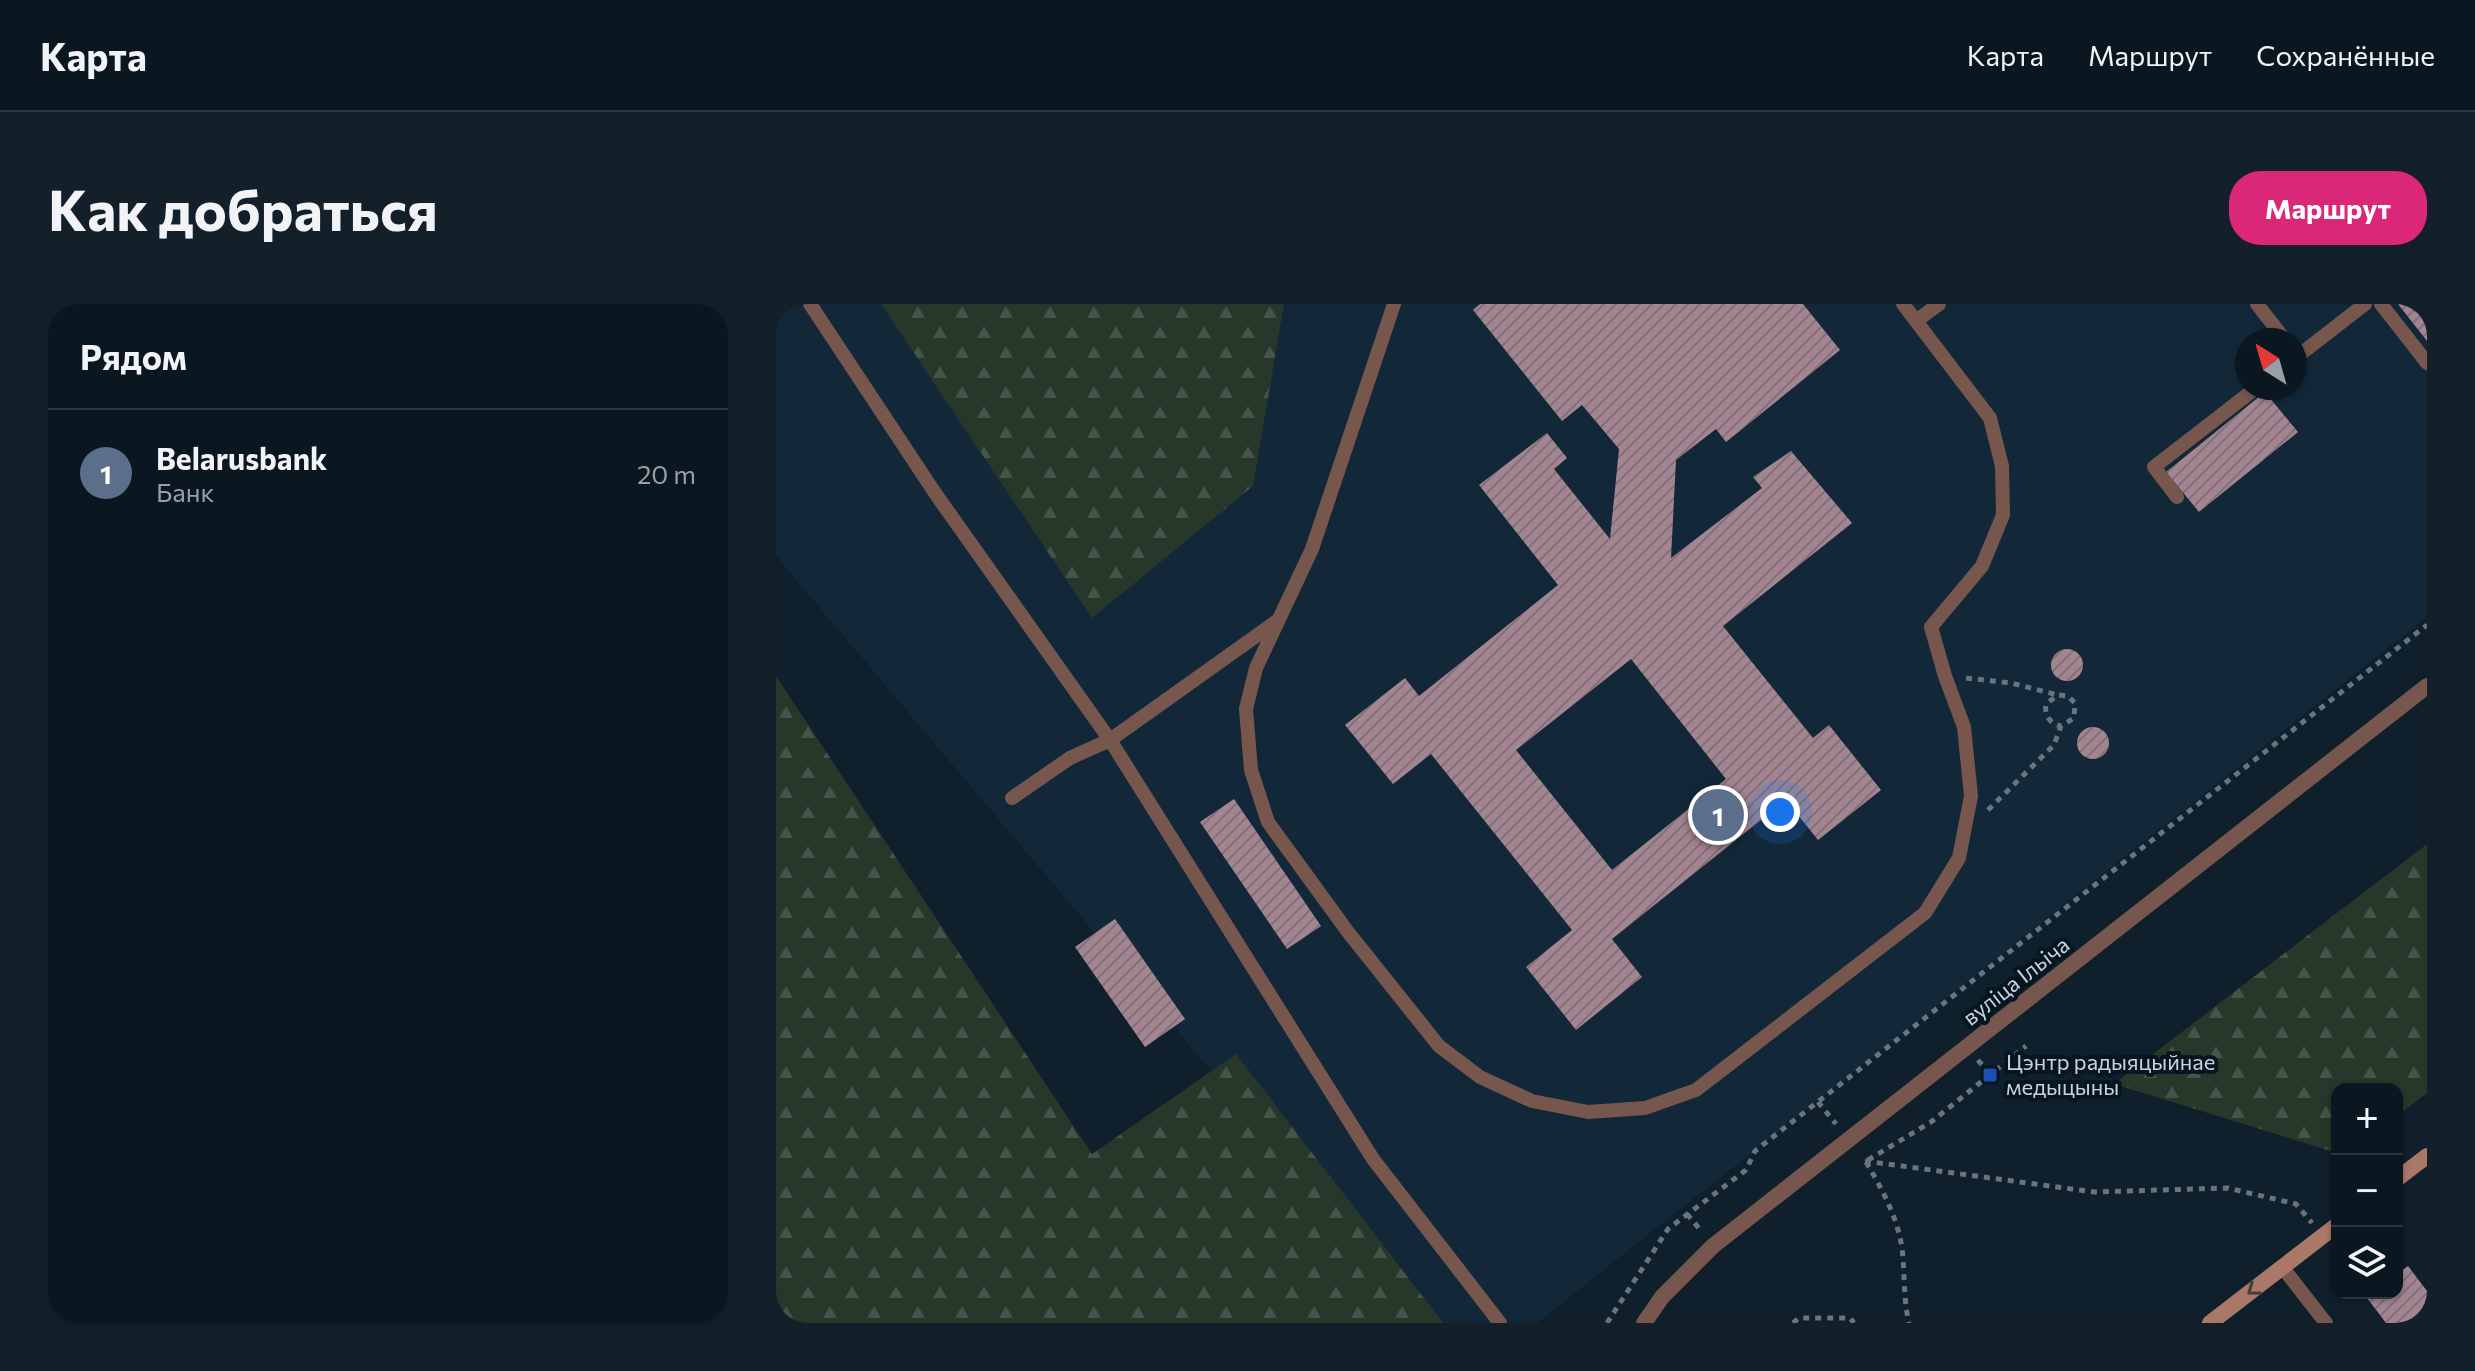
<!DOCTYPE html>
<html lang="ru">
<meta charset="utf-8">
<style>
body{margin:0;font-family:Commissioner,sans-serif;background:#142029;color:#f1f3f6}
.controls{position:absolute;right:24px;bottom:24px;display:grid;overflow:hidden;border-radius:16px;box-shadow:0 2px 6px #0004}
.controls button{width:72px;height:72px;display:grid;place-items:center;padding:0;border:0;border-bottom:2px solid #2b363e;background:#0b1720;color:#f1f3f6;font:40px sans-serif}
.compass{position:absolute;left:1459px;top:24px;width:72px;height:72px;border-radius:50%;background:#0b1720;box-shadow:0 2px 6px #0004;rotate:323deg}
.you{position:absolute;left:1004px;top:508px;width:28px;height:28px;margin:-20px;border:6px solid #fff;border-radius:50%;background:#1a73e8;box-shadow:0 0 0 12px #1a73e833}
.badge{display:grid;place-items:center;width:52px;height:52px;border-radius:50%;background:#db2777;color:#fff;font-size:26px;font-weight:700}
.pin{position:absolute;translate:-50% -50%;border:4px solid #fff;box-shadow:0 2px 8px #0006}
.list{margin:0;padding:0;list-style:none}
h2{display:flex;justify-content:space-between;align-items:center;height:104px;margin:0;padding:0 32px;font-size:34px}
h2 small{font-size:26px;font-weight:400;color:#9a9fa5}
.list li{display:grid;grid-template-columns:52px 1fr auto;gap:24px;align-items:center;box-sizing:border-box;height:128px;padding:0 32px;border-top:2px solid #2b363e}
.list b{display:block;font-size:30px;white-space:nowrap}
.list p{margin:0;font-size:26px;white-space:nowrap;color:#9a9fa5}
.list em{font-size:26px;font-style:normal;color:#9a9fa5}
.icon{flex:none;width:44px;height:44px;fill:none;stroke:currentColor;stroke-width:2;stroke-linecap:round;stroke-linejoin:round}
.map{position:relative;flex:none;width:1651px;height:1019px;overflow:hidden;border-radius:32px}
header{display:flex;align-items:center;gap:48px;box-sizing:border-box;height:112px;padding:0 40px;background:#0b1720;border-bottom:2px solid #2b363e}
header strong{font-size:38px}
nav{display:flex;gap:44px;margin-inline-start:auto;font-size:28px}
.intro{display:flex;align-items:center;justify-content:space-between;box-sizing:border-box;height:192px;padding:0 48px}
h1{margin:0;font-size:56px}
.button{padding:20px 36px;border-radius:32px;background:#db2777;color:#fff;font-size:28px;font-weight:700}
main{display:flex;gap:48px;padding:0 48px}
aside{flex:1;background:#0b1720;border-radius:32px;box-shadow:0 2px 6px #0004}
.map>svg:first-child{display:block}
</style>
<header>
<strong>Карта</strong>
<nav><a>Карта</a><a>Маршрут</a><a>Сохранённые</a></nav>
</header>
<div class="intro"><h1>Как добраться</h1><a class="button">Маршрут</a></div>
<main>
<aside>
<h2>Рядом<small></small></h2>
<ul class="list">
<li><span class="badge" style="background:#5c6f8a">1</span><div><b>Belarusbank</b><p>Банк</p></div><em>20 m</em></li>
</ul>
</aside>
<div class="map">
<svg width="1651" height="1019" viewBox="0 0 1651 1019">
<defs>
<pattern id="forest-firs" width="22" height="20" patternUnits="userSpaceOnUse" patternTransform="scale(2)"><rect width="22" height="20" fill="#27372a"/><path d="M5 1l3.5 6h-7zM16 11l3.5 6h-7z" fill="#455348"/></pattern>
<pattern id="building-hatch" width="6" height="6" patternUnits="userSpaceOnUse" patternTransform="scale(2)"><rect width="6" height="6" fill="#a38591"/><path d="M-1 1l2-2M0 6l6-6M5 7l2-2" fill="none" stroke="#847079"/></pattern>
</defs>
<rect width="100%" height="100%" fill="#0f1f2b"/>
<path fill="#122839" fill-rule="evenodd" d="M0,0H1651V313L761,1019H648L0,252ZM1471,36H1519V84H1471Z"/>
<path fill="url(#forest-firs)" d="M105,0H508L477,182L316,314Z
M0,372L316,850L460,750L667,1019H0Z
M1651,540V789L1621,812V785H1561V849L1338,780Z"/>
<path fill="url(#building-hatch)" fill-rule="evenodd" d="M704,0H1027L1064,46L950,138L940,125L900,156L895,254L986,184L977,173L1015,147L1076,219L947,322L1037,434L1053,421L1105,486L1042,536L1010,496L836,635L866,673L800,726L750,663L796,626L655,450L617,480L569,421L629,374L643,392L782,281L703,181L771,129L791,154L778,165L834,235L843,145L806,101L786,117L697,6ZM855,355L950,475L836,566L740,446Z
M1622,0H1651V37Z
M1489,88L1522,128L1423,208L1390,168Z
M1275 361a16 16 0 1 1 32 0a16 16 0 1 1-32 0Z
M1301 439a16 16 0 1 1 32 0a16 16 0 1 1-32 0Z
M458,495L545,622L511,645L424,518Z
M339,615L409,715L369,743L299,643Z
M1632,962L1651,987V1008L1636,1019H1610L1591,994L1597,989H1621V970Z"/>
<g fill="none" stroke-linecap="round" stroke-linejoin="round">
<path stroke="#68757f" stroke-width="5" stroke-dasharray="6 6" stroke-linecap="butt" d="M1190,374L1235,379L1282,391
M1212,506L1278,441L1285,422L1298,414L1299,399L1292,392L1282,391L1270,400C1268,411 1274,420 1285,422
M1202,756L1214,771
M1042,798L1060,820
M1092,856L1155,818L1250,742
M1089,857L1318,888L1452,884L1520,900L1536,919
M1090,858C1106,885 1121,912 1126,944C1129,969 1127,994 1133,1019
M911,910L926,928
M831,1019L892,925L970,866L979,847L1651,321
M1017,1019L1023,1014H1074L1078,1019"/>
<path stroke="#77574d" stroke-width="14" d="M34,0L159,189L334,436L597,855L724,1019
M618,0L536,245L480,364L470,405L475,466L492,518L572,628L663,742L704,773L756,797L812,808L869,804L920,786L1149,609L1183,554L1195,492L1188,423L1169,372L1155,323L1206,262L1227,211L1226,162L1214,114L1127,0
M1481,0L1509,36
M1605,0L1651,59
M1140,17L1163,0
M1519,48L1522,52L1589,0
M1401,193L1378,163L1480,84
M236,494L294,454L334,436L501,317
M1507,964L1550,1019"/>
<path stroke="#77574d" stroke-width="16" d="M868,1019L886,993L937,942L1651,382"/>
<path stroke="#aa7867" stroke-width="16" d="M1621,875L1651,852
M1434,1019L1561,921"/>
</g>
<defs><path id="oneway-chevron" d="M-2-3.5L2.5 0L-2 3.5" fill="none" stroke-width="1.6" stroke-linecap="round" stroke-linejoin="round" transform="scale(2)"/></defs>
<use stroke="#483d3d" href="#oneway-chevron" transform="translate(1477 986) rotate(143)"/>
<rect fill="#1a4fb4" stroke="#061621" stroke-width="3" x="1206" y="763" width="16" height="16" rx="4"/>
<g text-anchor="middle" stroke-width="8" stroke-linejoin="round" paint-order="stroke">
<g font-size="22" fill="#c9d3db" stroke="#061621">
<text transform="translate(1240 677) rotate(-38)" y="8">вуліца Ільіча</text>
</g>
<g font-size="22" fill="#c9d3db" stroke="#061621" text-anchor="start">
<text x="1230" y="766">Цэнтр радыяцыйнае<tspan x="1230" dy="25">медыцыны</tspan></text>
</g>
</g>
</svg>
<div class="controls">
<button>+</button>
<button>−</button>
<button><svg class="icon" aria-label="layers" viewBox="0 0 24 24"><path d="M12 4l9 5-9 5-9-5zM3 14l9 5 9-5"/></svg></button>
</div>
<svg class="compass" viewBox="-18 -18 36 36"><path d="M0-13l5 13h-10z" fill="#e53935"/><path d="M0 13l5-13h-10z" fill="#9a9fa5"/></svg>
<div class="you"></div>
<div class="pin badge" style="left:942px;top:511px;background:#5c6f8a">1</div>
</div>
</main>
